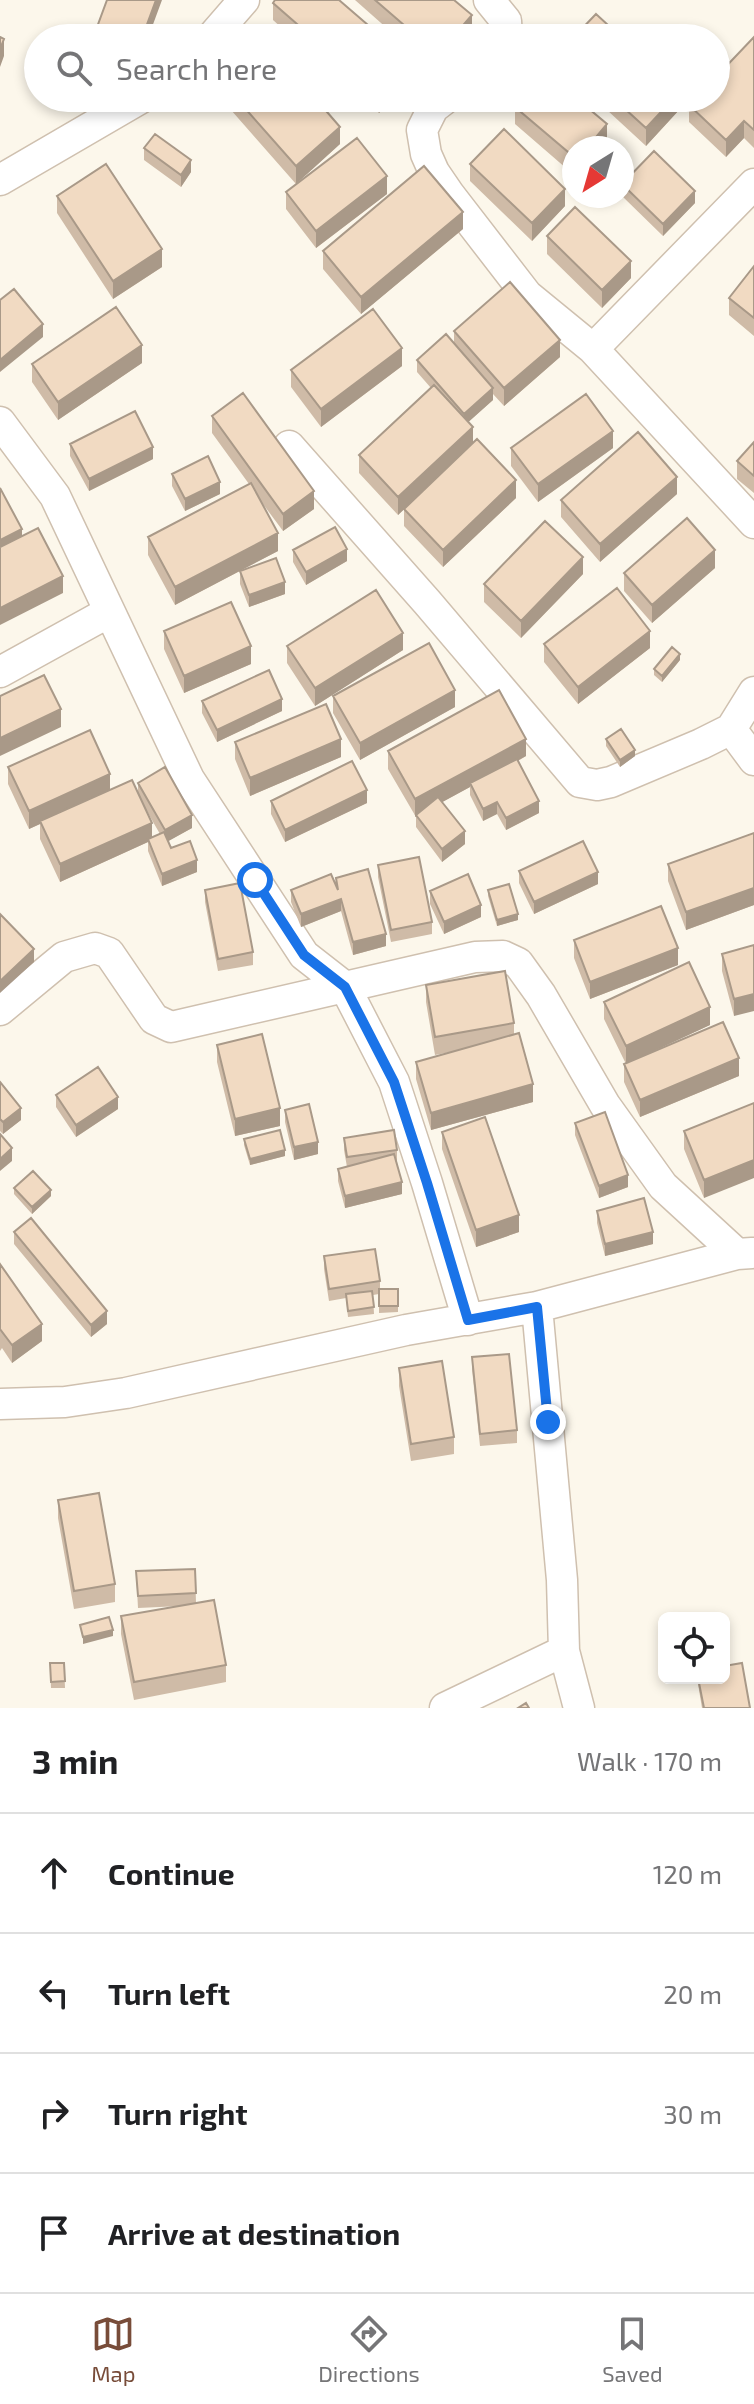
<!DOCTYPE html>
<meta charset="utf-8">
<style>
body{margin:0;font-family:"Exo 2",sans-serif;background:#f2f2f2;color:#202124}
.controls{position:absolute;right:24px;bottom:24px;display:grid;overflow:hidden;border-radius:12px;box-shadow:0 4px 12px #0003}
.controls button{width:72px;height:72px;display:grid;place-items:center;padding:0;border:0;border-bottom:2px solid #e0e0e0;background:#fff;color:#202124;font:40px sans-serif}
.compass{position:absolute;left:562px;top:136px;width:72px;height:72px;border-radius:50%;background:#fff;box-shadow:0 4px 12px #0003;rotate:217deg}
.stop{position:absolute;width:24px;height:24px;margin:-18px;border:6px solid #1a73e8;border-radius:50%;background:#fff}
.stop.end{background:#1a73e8;border-color:#fff;box-shadow:0 2px 8px #0008}
.list{margin:0;padding:0;list-style:none}
h2{display:flex;justify-content:space-between;align-items:center;height:104px;margin:0;padding:0 32px;font-size:34px}
h2 small{font-size:26px;font-weight:400;color:#757577}
.list li{display:grid;grid-template-columns:52px 1fr auto;gap:24px;align-items:center;box-sizing:border-box;height:120px;padding:0 32px;border-top:2px solid #e0e0e0}
.list b{display:block;font-size:30px;white-space:nowrap}
.list em{font-size:26px;font-style:normal;color:#757577}
.icon{flex:none;width:44px;height:44px;fill:none;stroke:currentColor;stroke-width:2;stroke-linecap:round;stroke-linejoin:round}
.map{position:relative;flex:none;width:754px;height:1708px;overflow:hidden}
.search{position:absolute;background:#fff;box-shadow:0 4px 12px #0003;left:24px;right:24px;top:24px;height:88px;display:flex;align-items:center;gap:20px;box-sizing:border-box;padding:0 28px;border-radius:44px;color:#757577;font-size:30px}
.sheet{height:584px;background:#fff}
nav{display:flex;justify-content:space-around;align-items:center;box-sizing:border-box;height:112px;border-top:2px solid #e0e0e0;background:#fff;font-size:22px;color:#757577}
nav a{display:grid;justify-items:center;gap:4px}
nav .on{color:#784c39}
.map>svg:first-child{display:block}
</style>
<div class="map">
<svg width="754" height="1708" viewBox="0 0 754 1708">
<rect width="100%" height="100%" fill="#fcf7eb"/>
<g fill="none" stroke-linecap="round" stroke-linejoin="round">
<g stroke="#cfc0af" stroke-width="33">
<path id="street" d="M489,0L506,21L507,38
M211,38L244,0
M446,98L433,108L422,130L426,154L434,172L449,194L527,295L593,349L754,523
M0,180L141,98
M593,349L754,184
M0,422L55,496L189,779L304,955L345,987L394,1082L427,1183L468,1320
M289,446L427,602L580,782L597,785L611,782L701,744L731,729
M0,672L109,612
M754,692L731,729L754,760
M0,1010L64,957L95,948L109,953L154,1019L171,1027L475,957L503,956L518,963L541,995L605,1105L663,1186L737,1254
M537,1307L562,1580L564,1651L579,1708
M0,1404L65,1402L126,1393L406,1330L537,1307L737,1254L752,1253
M445,1708L564,1651"/>
</g>
<use href="#street" stroke="#fff" stroke-width="30"/>
</g>
<path fill="#cfbba7" fill-rule="evenodd" d="M355,0H454L472,33L467,38H398Z
M273,3L383,38H293L273,20Z
M754,37V148L744,138L726,157L689,122V105Z
M231,98H315L340,144L296,184L231,110Z
M362,98H392L379,113Z
M594,98H680V109L646,146Z
M515,107L607,142L602,148H574V175L515,124Z
M144,148L191,172L181,187L144,160Z
M470,164L565,206L532,241L470,181Z
M622,184L695,203L663,236L622,196Z
M286,192L387,194L316,248L286,209Z
M57,196L162,267L113,299L57,213Z
M463,229L361,314L323,269V251Z
M547,236L631,278L602,308L547,254Z
M754,266V336L729,315V298Z
M454,331L560,357L504,406L493,394V400L468,422L473,442L516,498L443,567L404,526V509L398,515L359,473V455L431,388L417,372V360L454,343Z
M142,363L58,420L32,382V364Z
M402,366L321,427L291,387V370Z
M212,416L314,509L283,531L260,500L278,551L175,605L148,555V537L249,484L212,433Z
M754,442V493L737,479V461Z
M70,444L153,459L89,491L70,456Z
M511,448H613L538,502L511,466Z
M172,474L220,494L185,511L172,486Z
M677,494L600,562L561,517V500Z
M293,550L347,561L306,585L293,562Z
M715,568L652,623L624,591V573Z
M240,571L285,594L249,607L240,584Z
M583,574L521,638L484,602V584Z
M164,631L251,664L184,693L164,649Z
M544,644L650,648L578,704L544,662Z
M287,646L403,650L315,706L287,663Z
M680,660L662,682L654,675V669Z
M333,696L455,707L360,760L333,713Z
M202,701L282,711L217,742L202,713Z
M606,739L635,756L620,767L606,746Z
M235,742L341,757L250,796L235,759Z
M388,751L526,756L518,761L539,813L506,830L497,814L483,821L470,795V787L442,802L465,844L442,862L416,827V817L388,769Z
M8,767L110,790L138,794V783L192,828L168,841L171,848L197,872L162,886L148,851V842L60,882L40,839V824L29,829L8,784ZM141,801L160,834L152,838Z
M271,801L367,803L285,842L271,814Z
M754,833V905L686,930L668,881V864Z
M378,865L432,922V934L391,942L378,877Z
M519,871L598,884L534,914L519,883Z
M336,878L386,946L353,955L341,911L301,927L291,902V890L336,885Z
M205,890L253,952V965L218,971L205,902Z
M488,890L518,920L497,926L488,896Z
M430,891L481,917L444,934L430,904Z
M574,940L678,965L590,999L574,958Z
M754,945L734,1016L722,971V954Z
M426,985L514,1023V1035L533,1102L431,1130L416,1079V1062L456,1051L435,1055L426,1002Z
M604,1002L710,1025L632,1061L739,1076L640,1117L624,1082V1064H626L604,1019Z
M217,1045L280,1126L235,1136L217,1062Z
M0,1082L21,1120L3,1134L0,1131Z
M56,1095L118,1109L76,1137L56,1107Z
M754,1103L704,1198L684,1149V1131Z
M285,1110L318,1154L294,1160L285,1122Z
M575,1123L628,1187L599,1198L575,1135Z
M442,1132L519,1232L476,1247L442,1149Z
M344,1138L397,1150V1162L402,1194L345,1208L338,1181V1169L347,1167L344,1150Z
M244,1139L285,1156L250,1165L244,1145Z
M14,1188L51,1196L32,1214L14,1194Z
M597,1211L653,1244L605,1256L597,1223Z
M14,1232L107,1324L91,1337L14,1244Z
M324,1256L380,1281V1289H398V1312L379,1313V1294L373,1295L374,1314L348,1317L346,1298L329,1301L324,1269Z
M0,1264L42,1341L12,1363L2,1348L0,1351Z
M472,1357L517,1430V1443L480,1446L472,1369Z
M399,1368L454,1437V1454L411,1461L399,1386Z
M58,1500L115,1584V1602L74,1609L58,1518Z
M195,1569L196,1603L226,1665V1682L134,1700L121,1634V1616L181,1606L138,1608L136,1571Z
M50,1663H64L65,1688H51Z
M697,1678H724L750,1708H702Z"/>
<path fill="#a99988" d="M156,0H162L148,38H142Z
M472,15V33L467,38H452Z
M4,39V56L0,67V49Z
M379,98H392L379,113Z
M674,98H680V109L646,146V128Z
M744,121V138L726,157V140Z
M607,124V142L602,148H587Z
M340,127V144L296,184V166Z
M191,160V172L181,187V175Z
M387,176V194L316,248V231Z
M565,189V206L532,241V223Z
M695,191V203L663,236V224Z
M463,212V229L361,314V297Z
M162,249V267L113,299V281Z
M631,261V278L602,308V290Z
M43,324V337L0,372V360Z
M560,340V357L504,406V388Z
M142,345V363L58,420V402Z
M402,348V366L321,427V409Z
M493,388V400L464,426V414Z
M473,427V445L398,515V497Z
M613,431V448L538,502V484Z
M153,447V459L89,491V479Z
M677,477V494L600,562V544Z
M516,480V498L443,567V550Z
M220,482V494L185,511V499Z
M314,491V509L283,531V514Z
M22,529V546L0,557V540Z
M278,533V551L175,605V587Z
M347,549V561L306,585V572Z
M715,550V568L652,623V605Z
M583,557V574L521,638V621Z
M63,576V593L0,625V608Z
M285,582V594L249,607V595Z
M650,631V648L578,704V687Z
M403,633V650L315,706V688Z
M251,646V664L184,693V676Z
M680,654V660L662,682V676Z
M455,690V707L360,760V743Z
M282,699V711L217,742V730Z
M61,709V727L0,756V738Z
M341,739V757L250,796V778Z
M526,739V756L471,786L470,783V787L415,817V799Z
M635,750V756L620,767V760Z
M110,774V792L40,821V824L29,829V811Z
M367,790V803L285,842V830Z
M539,801V813L506,830V818Z
M497,802V814L483,821V809Z
M192,815V828L165,843V830Z
M152,823V840L148,839V842L60,882V864Z
M465,831V844L442,862V849Z
M197,860V872L162,886V874Z
M598,872V884L534,914V902Z
M754,888V905L686,930V912Z
M341,899V911L301,927V914Z
M481,905V917L444,934V922Z
M518,914V920L497,926V920Z
M386,934V946L353,955V942Z
M678,948V965L590,999V982Z
M34,949V962L0,993V981Z
M754,994V1011L734,1016V999Z
M710,1007V1025L626,1064V1046Z
M739,1058V1076L640,1117V1100Z
M533,1084V1102L431,1130V1113Z
M118,1097V1109L76,1137V1125Z
M21,1108V1120L3,1134V1122Z
M280,1108V1126L235,1136V1119Z
M318,1142V1154L294,1160V1147Z
M12,1148V1161L0,1171V1159Z
M285,1150V1156L250,1165V1159Z
M754,1160V1178L704,1198V1180Z
M628,1175V1187L599,1198V1186Z
M402,1182V1194L345,1208V1196Z
M51,1190V1196L32,1214V1207Z
M519,1215V1232L476,1247V1230Z
M653,1232V1244L605,1256V1244Z
M107,1311V1324L91,1337V1325Z
M42,1324V1341L12,1363V1345Z
M113,1630V1636L83,1644V1637Z"/>
<path fill="#f1dac2" stroke="#a99988" stroke-width="2" d="M107,0H156L142,38H93Z
M275,0H339L383,38H313L273,3Z
M375,0H454L472,15L452,38H419Z
M596,14L622,38H573Z
M0,37L4,39L0,49Z
M754,37V130L744,121L726,140L689,105L696,98H716V77Z
M236,98H315L340,127L296,166Z
M522,98H576L607,124L587,148H574V157L515,107Z
M613,98H674L646,128Z
M504,129L565,189L532,223L470,164Z
M155,134L191,160L181,175L144,148Z
M357,138L387,176L316,231L286,192Z
M654,151L695,191L663,224L622,184Z
M106,164L162,249L113,281L57,196Z
M424,166L463,212L361,297L323,251Z
M575,207L631,261L602,290L547,236Z
M754,266V318L729,298Z
M510,282L560,340L504,388L454,331Z
M14,289L43,324L0,360V300Z
M116,307L142,345L58,402L32,364Z
M373,309L402,348L321,409L291,370Z
M446,334L493,388L464,414L417,360Z
M434,385L473,427L398,497L359,455Z
M243,393L314,491L283,514L212,416Z
M586,394L613,431L538,484L511,448Z
M135,411L153,447L89,479L70,444Z
M638,432L677,477L600,544L561,500Z
M477,439L516,480L443,550L404,509Z
M754,442V476L737,461Z
M208,456L220,482L185,499L172,474Z
M251,483L278,533L175,587L148,537Z
M0,488L22,529L0,540Z
M687,518L715,550L652,605L624,573Z
M545,521L583,557L521,621L484,584Z
M335,527L347,549L306,572L293,550Z
M38,528L63,576L0,608V547Z
M276,558L285,582L249,595L240,571Z
M617,588L650,631L578,687L544,644Z
M376,590L403,633L315,688L287,646Z
M231,602L251,646L184,676L164,631Z
M429,643L455,690L360,743L333,696Z
M672,647L680,654L662,676L654,669Z
M269,670L282,699L217,730L202,701Z
M44,675L61,709L0,738V696Z
M499,690L526,739L415,799L388,751Z
M326,704L341,739L250,778L235,742Z
M621,729L635,750L620,760L606,739Z
M90,730L110,774L29,811L8,767Z
M517,759L539,801L506,818L497,802L483,809L470,783Z
M352,761L367,790L285,830L271,801Z
M165,767L192,815L165,830L138,783Z
M132,780L152,823L60,864L40,821Z
M438,797L465,831L442,849L416,815Z
M164,832L171,848L190,841L197,860L162,874L148,839Z
M754,833V888L686,912L668,864Z
M583,841L598,872L534,902L519,871Z
M419,857L432,922L391,930L378,865Z
M368,869L386,934L353,942L341,899L301,914L291,890L331,874L338,890L336,878Z
M468,874L481,905L444,922L430,891Z
M240,883L253,952L218,959L205,890Z
M509,884L518,914L497,920L488,890Z
M661,906L678,948L590,982L574,940Z
M0,914L34,949L0,981Z
M754,945V994L734,999L722,954Z
M689,962L710,1007L626,1046L604,1002Z
M505,971L514,1023L435,1037L426,985Z
M723,1022L739,1058L640,1100L624,1064Z
M519,1033L533,1084L431,1113L416,1062Z
M262,1034L280,1108L235,1119L217,1045Z
M98,1067L118,1097L76,1125L56,1095Z
M0,1082L21,1108L3,1122L0,1119Z
M754,1103V1160L704,1180L684,1131Z
M309,1104L318,1142L294,1147L285,1110Z
M605,1112L628,1175L599,1186L575,1123Z
M485,1117L519,1215L476,1230L442,1132Z
M280,1130L285,1150L250,1159L244,1139Z
M394,1130L397,1150L347,1157L344,1138Z
M0,1134L12,1148L0,1159Z
M394,1154L402,1182L345,1196L338,1169Z
M33,1171L51,1190L32,1207L14,1188Z
M644,1198L653,1232L605,1244L597,1211Z
M31,1218L107,1311L91,1325L14,1232Z
M375,1249L380,1281L329,1289L324,1256Z
M0,1264L42,1324L12,1345L0,1329Z
M379,1289H398V1306H379Z
M372,1291L374,1307L348,1311L346,1294Z
M509,1354L517,1430L480,1434L472,1357Z
M442,1361L454,1437L411,1444L399,1368Z
M99,1493L115,1584L74,1591L58,1500Z
M195,1569L196,1593L138,1596L136,1571Z
M214,1600L226,1665L134,1682L121,1616Z
M109,1617L113,1630L83,1637L80,1625Z
M50,1663H64L65,1681L51,1682Z
M742,1663L750,1708H704L698,1678H724V1666Z
M526,1703L529,1708H518Z"/>
<g fill="none" stroke-linecap="round" stroke-linejoin="round">
<path stroke="#1a73e8" stroke-width="10" d="M255,880L304,955L345,987L394,1082L427,1183L468,1320L537,1307L548,1422"/>
</g>
</svg>
<div class="controls">
<button><svg class="icon" aria-label="locate" viewBox="0 0 24 24"><circle cx="12" cy="12" r="6"/><path d="M12 2v4M12 18v4M2 12h4M18 12h4"/></svg></button>
</div>
<svg class="compass" viewBox="-18 -18 36 36"><path d="M0-13l5 13h-10z" fill="#e53935"/><path d="M0 13l5-13h-10z" fill="#757577"/></svg>
<div class="stop" style="left:255px;top:880px"></div>
<div class="stop end" style="left:548px;top:1422px"></div>
<div class="search"><svg class="icon" aria-label="search" viewBox="0 0 24 24"><circle cx="10" cy="10" r="6"/><path d="M15 15l6 6"/></svg>Search here</div>
</div>
<section class="sheet">
<h2>3 min<small>Walk · 170 m</small></h2>
<ul class="list">
<li><svg class="icon" aria-label="ahead" viewBox="0 0 24 24"><path d="M12 20V5M6 11l6-6 6 6"/></svg><div><b>Continue</b></div><em>120 m</em></li>
<li><svg class="icon" aria-label="left" viewBox="0 0 24 24"><path d="M17 20v-9H6M10 6l-5 5 5 5"/></svg><div><b>Turn left</b></div><em>20 m</em></li>
<li><svg class="icon" aria-label="right" viewBox="0 0 24 24"><path d="M7 20v-9h11M14 6l5 5-5 5"/></svg><div><b>Turn right</b></div><em>30 m</em></li>
<li><svg class="icon" aria-label="arrive" viewBox="0 0 24 24"><path d="M6 21V4h12l-3 4 3 4H6"/></svg><div><b>Arrive at destination</b></div></li>
</ul>
</section>
<nav>
<a class="on"><svg class="icon" aria-label="map" viewBox="0 0 24 24"><path d="M3 6l6-2 6 2 6-2v14l-6 2-6-2-6 2zM9 4v14M15 6v14"/></svg>Map</a>
<a><svg class="icon" aria-label="directions" viewBox="0 0 24 24"><path d="M12 3l9 9-9 9-9-9zM9 14v-3h6M13 9l2 2-2 2"/></svg>Directions</a>
<a><svg class="icon" aria-label="saved" viewBox="0 0 24 24"><path d="M7 4h10v16l-5-4-5 4z"/></svg>Saved</a>
</nav>
